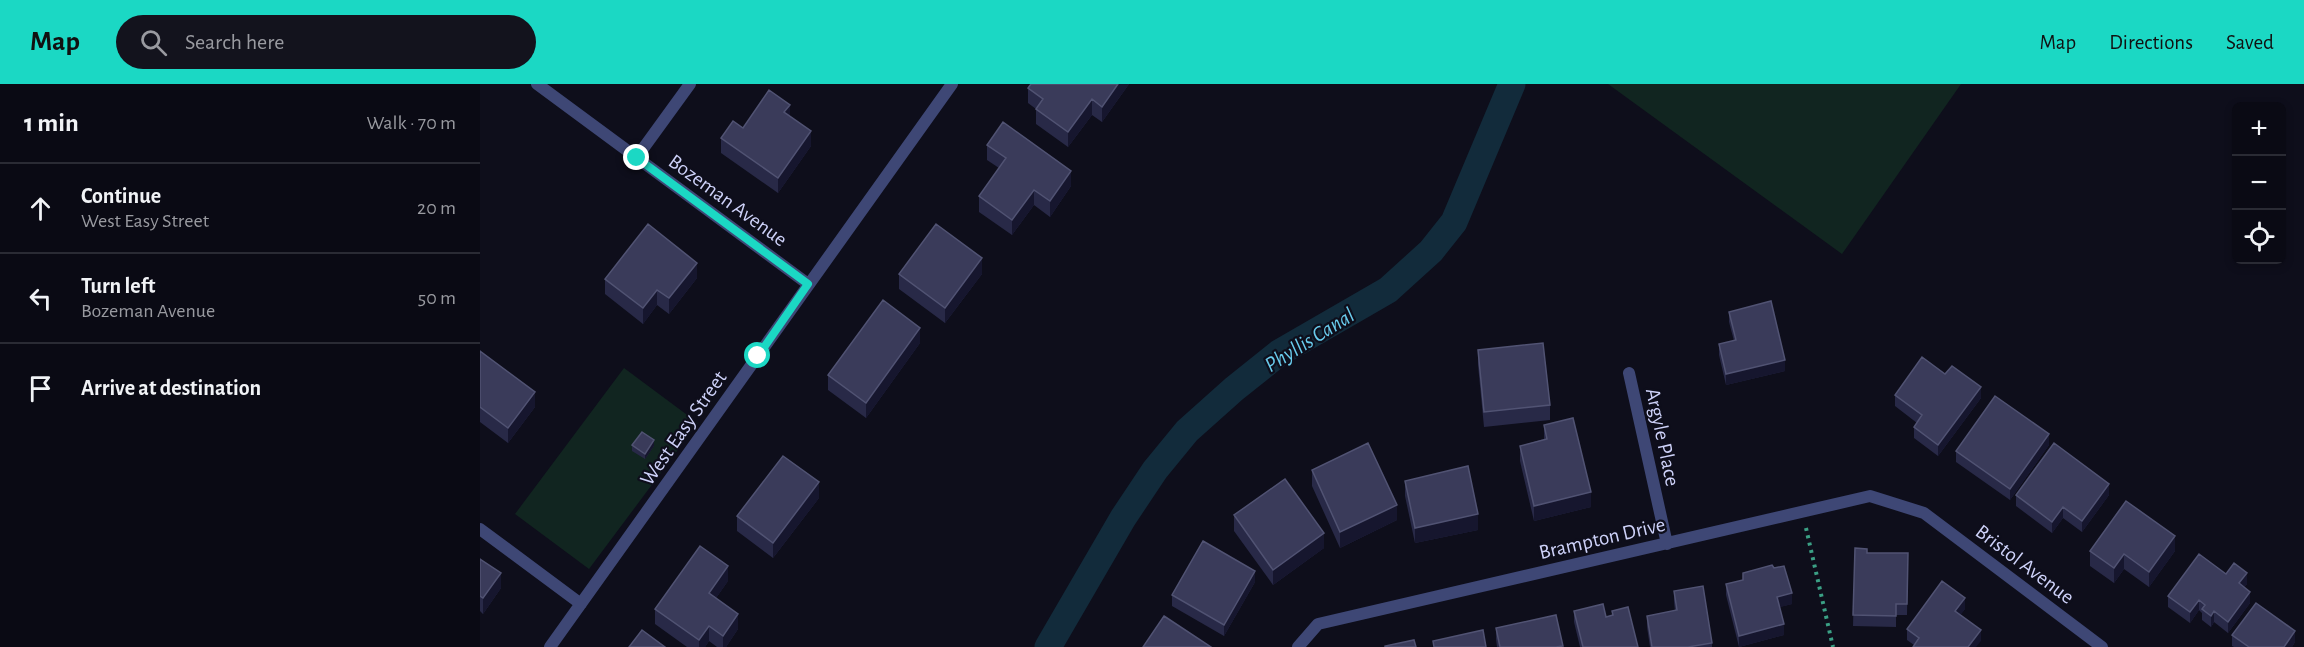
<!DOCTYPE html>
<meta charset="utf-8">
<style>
body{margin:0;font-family:"Alegreya Sans",sans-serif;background:#13131d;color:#f1f3f6}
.controls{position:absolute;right:18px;top:18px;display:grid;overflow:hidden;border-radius:9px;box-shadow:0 3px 9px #0003}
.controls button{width:54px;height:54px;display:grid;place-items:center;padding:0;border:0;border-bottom:2px solid #2a2b34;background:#0a0a14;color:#f1f3f6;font:30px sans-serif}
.stop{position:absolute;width:18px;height:18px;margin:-14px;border:4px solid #1bd8c4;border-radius:50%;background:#fff}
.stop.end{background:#1bd8c4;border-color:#fff;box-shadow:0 2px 6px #0008}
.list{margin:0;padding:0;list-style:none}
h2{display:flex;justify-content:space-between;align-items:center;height:78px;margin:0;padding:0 24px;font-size:26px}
h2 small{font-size:20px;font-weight:400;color:#999aa0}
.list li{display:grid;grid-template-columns:39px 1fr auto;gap:18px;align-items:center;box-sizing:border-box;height:90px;padding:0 24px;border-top:2px solid #2a2b34}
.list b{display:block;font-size:22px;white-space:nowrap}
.list p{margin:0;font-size:20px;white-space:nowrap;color:#999aa0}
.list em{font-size:20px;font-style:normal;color:#999aa0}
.icon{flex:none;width:33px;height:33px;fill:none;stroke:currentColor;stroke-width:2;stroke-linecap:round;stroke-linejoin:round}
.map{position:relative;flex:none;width:1824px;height:563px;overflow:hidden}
header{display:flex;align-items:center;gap:36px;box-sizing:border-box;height:84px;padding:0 30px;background:#1bd8c4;color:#111}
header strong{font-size:28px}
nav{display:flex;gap:33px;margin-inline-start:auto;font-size:21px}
.search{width:420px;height:54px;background:#13131d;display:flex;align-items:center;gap:15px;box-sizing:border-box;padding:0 21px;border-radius:33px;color:#999aa0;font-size:22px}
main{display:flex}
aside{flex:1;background:#0a0a14}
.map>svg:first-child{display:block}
</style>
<header>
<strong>Map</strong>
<div class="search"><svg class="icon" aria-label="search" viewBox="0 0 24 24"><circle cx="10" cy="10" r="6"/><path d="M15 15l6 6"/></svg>Search here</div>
<nav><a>Map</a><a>Directions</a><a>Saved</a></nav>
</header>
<main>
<aside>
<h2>1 min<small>Walk · 70 m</small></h2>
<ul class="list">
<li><svg class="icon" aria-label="ahead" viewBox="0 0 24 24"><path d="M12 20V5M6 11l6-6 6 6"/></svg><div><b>Continue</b><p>West Easy Street</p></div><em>20 m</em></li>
<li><svg class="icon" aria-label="left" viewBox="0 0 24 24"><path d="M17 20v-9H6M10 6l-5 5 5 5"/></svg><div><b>Turn left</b><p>Bozeman Avenue</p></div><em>50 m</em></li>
<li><svg class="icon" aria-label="arrive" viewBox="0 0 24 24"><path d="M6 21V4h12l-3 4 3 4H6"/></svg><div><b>Arrive at destination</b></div></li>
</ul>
</aside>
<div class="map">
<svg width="1824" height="563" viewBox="0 0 1824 563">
<rect width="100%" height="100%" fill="#0e0e1b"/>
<path fill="#112520" d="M1128,0H1481L1362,170Z
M144,284L218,339L109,485L35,430Z"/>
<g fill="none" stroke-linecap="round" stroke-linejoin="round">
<path stroke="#122b3b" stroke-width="27" d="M568,563L643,434L675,386L707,347L754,305L799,269L908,206L951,167L974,138L1032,0"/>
<path stroke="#3ba085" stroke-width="4" stroke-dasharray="3 4.5" stroke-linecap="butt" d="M1326,444L1353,563"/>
<path stroke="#3e4775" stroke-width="12" d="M57,0L328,200
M157,73L210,0
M1149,289L1187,460
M0,445L101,520
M70,563L472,0
M818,563L838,540L1390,412L1444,429L1622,563"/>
</g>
<path fill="#282947" d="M649,0L622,38L612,31L588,63L556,40V25L548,19V4Z
M310,32L331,62L298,109L241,69V54L263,44Z
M507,61L591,102L570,133L554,121L532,151L499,128V112L519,84L507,76Z
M419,190H502L465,239L419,205Z
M217,194L189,230L177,221L163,240L125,210V195Z
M1249,228L1305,287L1246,301L1239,271V260L1254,257L1249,238Z
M440,259L386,334L348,306V291Z
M998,266L1070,321V336L1004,343L998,281Z
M0,267L55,323L28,359L0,338Z
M1415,311L1501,314L1458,372L1434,354V343L1437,339L1415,322Z
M1064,341L1111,423L1054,437L1040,377V362L1064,355Z
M152,361L174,362L165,375L152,367Z
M1569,361L1530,416L1476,378V367Z
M832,386L917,436L860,464L832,402Z
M925,397L998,446L935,459L925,412Z
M1536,411H1629L1602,448L1583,434L1572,449L1536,422Z
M339,414L293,474L257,447V432Z
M754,431L844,464L793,501L754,447Z
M1375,464L1387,469H1428L1427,531H1416V543L1373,542Z
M1610,467H1695L1669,503L1644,485L1634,499L1610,482Z
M0,475L21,504L3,530L0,527Z
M1746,490L1767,500L1764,503L1770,519L1748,549L1734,538L1731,543L1722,536V529L1719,526L1710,539L1688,523V512Z
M1263,496L1312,520L1299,523L1304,551L1259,563L1246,511V500Z
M248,497L236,514L258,545L246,563H237L229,557L225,563H207L175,540V525Z
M775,498L744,552L692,522V511Z
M1194,507L1232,559V563H1170L1167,543V532L1195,527L1194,518Z
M1485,525L1480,531L1501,557L1434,561L1427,556V545Z
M1094,527L1126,533L1132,531V527L1158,563H1100L1094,538Z
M1016,544L1083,563H1017L1016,555Z
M1752,551L1815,558L1812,563H1754L1752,562Z"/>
<path fill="#16162e" d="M638,0H649L622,38V23Z
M612,15V31L588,63V48Z
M310,21V36L304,28Z
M331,47V62L298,109V94Z
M591,87V102L570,133V117Z
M554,106V121L532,151V136Z
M502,174V190L465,239V224Z
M217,179V194L189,230V214Z
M177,206V221L163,240V224Z
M440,244V259L386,334V319Z
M1305,276V287L1246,301V290Z
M1501,303V314L1458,372V361Z
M55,308V323L28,359V344Z
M1569,350V361L1530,416V405Z
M174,356V362L165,375V370Z
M339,398V414L293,474V459Z
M1629,400V411L1602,448V437Z
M1111,408V423L1054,437V422Z
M917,421V436L860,464V448Z
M1583,423V434L1572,449V438Z
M998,430V446L935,459V444Z
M844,449V464L793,501V486Z
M1695,452V467L1669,503V488Z
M1644,470V485L1634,499V484Z
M248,482V497L229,524V509Z
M775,487V498L744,552V541Z
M21,489V504L3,530V514Z
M1767,489V500L1759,510V499Z
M1770,508V519L1748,549V538Z
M1312,509V520L1297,524V513Z
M1485,514V525L1475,538V527Z
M1719,516V526L1710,539V528Z
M1734,527V538L1731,543V532Z
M258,530V545L246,563H243V552Z
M1304,540V551L1259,563V552Z
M229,542V557L225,563H219V556Z
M1501,546V557L1496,563H1488Z
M1815,547V558L1812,563H1804Z"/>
<path fill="#3a3b5a" stroke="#515373" stroke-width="1.5" d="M551,0H638L622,23L612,15L588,48L556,25L563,15L548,4Z
M289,6L310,21L304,28L331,47L298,94L241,54L253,37L263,44Z
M523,38L591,87L570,117L554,106L532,136L499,112L526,74L507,61Z
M168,140L217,179L189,214L177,206L163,224L125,195Z
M456,140L502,174L465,224L419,190Z
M403,216L440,244L386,319L348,291Z
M1291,217L1305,276L1246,290L1239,260L1256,256L1249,228Z
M1063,259L1070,321L1004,328L998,266Z
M0,267L55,308L28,344L0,323Z
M1442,273L1465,290L1472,282L1501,303L1458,361L1434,343L1442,331L1415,311Z
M1515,312L1569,350L1530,405L1476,367Z
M1093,334L1111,408L1054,422L1040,362L1067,355L1064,341Z
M162,348L174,356L165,370L152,361Z
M888,359L917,421L860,448L832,386Z
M1574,359L1629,400L1602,437L1583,423L1572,438L1536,411Z
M303,372L339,398L293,459L257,432Z
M988,382L998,430L935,444L925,397Z
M805,395L844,449L793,486L754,431Z
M1646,417L1695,452L1669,488L1644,470L1634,484L1610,467Z
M723,457L775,487L744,541L692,511Z
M220,462L248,482L229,509L258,530L243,552L229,542L219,556L175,525Z
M1375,464L1387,465V469H1428L1427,520H1416V532L1373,531Z
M1719,470L1746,490L1754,479L1767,489L1759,499L1770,508L1748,538L1734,527L1731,532L1722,525L1725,521L1719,516L1710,528L1688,512Z
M0,475L21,489L3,514L0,512Z
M1292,481L1294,484L1304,482L1312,509L1297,513L1304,540L1259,552L1246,500L1263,496V489Z
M1462,497L1485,514L1475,527L1501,546L1488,563H1433L1439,554L1427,545Z
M1223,502L1232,559L1208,563H1172L1167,532L1197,526L1194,507Z
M1776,519L1815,547L1804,563H1769L1752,551Z
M1123,520L1126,533L1133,531L1132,527L1148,523L1158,563H1103L1094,527Z
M1076,531L1083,562L1076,563H1020L1016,544Z
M684,532L731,563H663Z
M162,546L185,563H149Z
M1003,546L1006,563H954L953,557Z
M934,556L936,563H905V562Z"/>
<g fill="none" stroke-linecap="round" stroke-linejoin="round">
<path stroke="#1bd8c4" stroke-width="8" d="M157,74L328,200L278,272"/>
</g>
<g text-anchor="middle" stroke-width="4.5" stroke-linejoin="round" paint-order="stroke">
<g font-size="21" fill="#ced2f9" stroke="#0e0e1b">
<text transform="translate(248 116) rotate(36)" y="7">Bozeman Avenue</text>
<text transform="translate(203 344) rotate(-55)" y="7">West Easy Street</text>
<text transform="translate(1183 353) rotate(78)" y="7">Argyle Place</text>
<text transform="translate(1122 454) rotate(-13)" y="7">Brampton Drive</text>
<text transform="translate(1545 480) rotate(37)" y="7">Bristol Avenue</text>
</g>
<g font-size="22" font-style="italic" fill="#69cbec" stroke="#0e0e1b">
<text transform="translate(829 255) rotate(-32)" y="8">Phyllis Canal</text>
</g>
</g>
</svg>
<div class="controls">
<button>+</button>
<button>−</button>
<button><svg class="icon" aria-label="locate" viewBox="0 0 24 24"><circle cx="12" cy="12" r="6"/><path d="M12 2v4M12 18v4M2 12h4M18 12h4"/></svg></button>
</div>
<div class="stop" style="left:278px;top:272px"></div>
<div class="stop end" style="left:157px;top:74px"></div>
</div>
</main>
